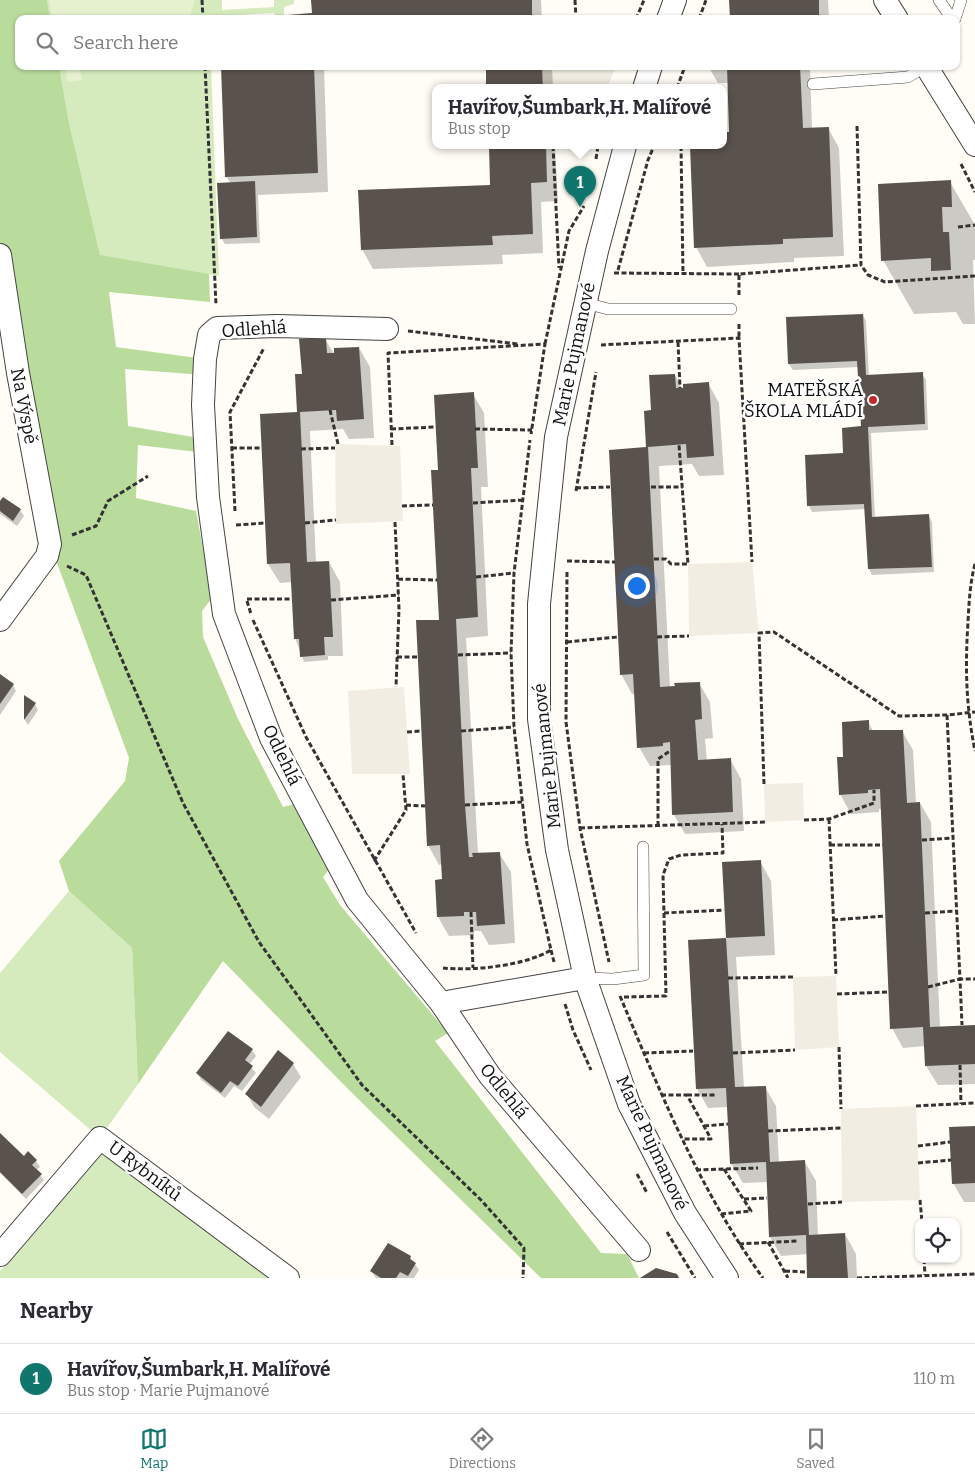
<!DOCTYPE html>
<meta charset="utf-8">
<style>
body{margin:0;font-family:Bitter,serif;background:#f7f7f7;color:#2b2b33}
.controls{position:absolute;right:15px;bottom:15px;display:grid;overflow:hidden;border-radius:10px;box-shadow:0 1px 4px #0004}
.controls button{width:45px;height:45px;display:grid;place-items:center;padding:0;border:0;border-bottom:1px solid #e1e1e2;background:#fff;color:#2b2b33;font:25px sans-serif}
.you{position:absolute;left:636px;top:585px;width:18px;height:18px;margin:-12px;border:4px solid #fff;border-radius:50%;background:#1a73e8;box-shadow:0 0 0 8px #1a73e833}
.badge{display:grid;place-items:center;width:32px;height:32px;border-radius:50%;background:#0f766e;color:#fff;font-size:16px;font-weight:700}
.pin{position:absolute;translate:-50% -41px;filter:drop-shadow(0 1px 2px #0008)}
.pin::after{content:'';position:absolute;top:26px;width:18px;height:15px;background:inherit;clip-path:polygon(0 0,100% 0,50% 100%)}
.popup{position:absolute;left:432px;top:84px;width:295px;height:65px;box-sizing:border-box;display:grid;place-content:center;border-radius:10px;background:#fff;filter:drop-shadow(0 1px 4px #0005);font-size:16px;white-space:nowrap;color:#7c7c81}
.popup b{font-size:19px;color:#2b2b33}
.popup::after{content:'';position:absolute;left:50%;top:100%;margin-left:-10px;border:10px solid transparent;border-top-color:#fff}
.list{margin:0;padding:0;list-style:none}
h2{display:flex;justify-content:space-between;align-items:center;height:65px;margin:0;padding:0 20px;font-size:21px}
h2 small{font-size:16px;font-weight:400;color:#7c7c81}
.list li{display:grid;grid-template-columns:32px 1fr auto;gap:15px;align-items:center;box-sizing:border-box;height:70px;padding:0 20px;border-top:1px solid #e1e1e2}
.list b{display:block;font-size:19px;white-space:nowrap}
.list p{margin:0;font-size:16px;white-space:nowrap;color:#7c7c81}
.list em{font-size:16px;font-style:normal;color:#7c7c81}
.icon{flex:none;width:28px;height:28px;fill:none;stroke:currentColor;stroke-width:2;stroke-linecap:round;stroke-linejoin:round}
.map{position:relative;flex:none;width:975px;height:1278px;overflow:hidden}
.search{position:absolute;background:#fff;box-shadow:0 1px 4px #0004;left:15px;right:15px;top:15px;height:55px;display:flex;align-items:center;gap:12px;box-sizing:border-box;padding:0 18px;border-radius:10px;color:#7c7c81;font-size:19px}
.sheet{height:135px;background:#fff}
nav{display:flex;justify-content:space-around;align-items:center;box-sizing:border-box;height:70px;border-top:1px solid #e1e1e2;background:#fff;font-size:14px;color:#7c7c81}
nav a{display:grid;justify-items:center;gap:2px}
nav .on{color:#0f766e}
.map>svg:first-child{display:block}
</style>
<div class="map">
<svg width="975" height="1278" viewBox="0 0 975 1278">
<rect width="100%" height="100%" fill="#fffdf5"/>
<path fill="#d5ebbd" d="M47,0H222V10L274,7V0H294V4L284,7V15H275L274,13L218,16L217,19H50Z
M59,66H211L219,276L100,256L69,123Z
M69,891L132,948L138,1084L100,1138L0,1052V973Z
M101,1151L270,1278H0V1271Z"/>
<path fill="#b9dc9c" d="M0,0H47L50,19H19V66H59L69,123L100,255L209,274L210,302L109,292L116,347L205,359L204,375L125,369L128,426L205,439L206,453L138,445L136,498L196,511L212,598L202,611L203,637L238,719L283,807L298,803L334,863L323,877L340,905L448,1033L435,1041L601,1253L627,1254L639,1278H541L348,1089L223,961L138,1084L132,948L69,891L59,861L125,781L129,758L50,544L0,255Z"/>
<path fill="#e6f2cf" d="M49,0H195L189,19H52Z
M65,66H79L82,80L68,82Z"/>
<path fill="#f1ede2" d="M542,66H616L607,88H544Z
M335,444L400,446L403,521L336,524Z
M752,562L759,633L689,636L688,564Z
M404,687L410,774H352L348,691Z
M803,783L804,820L765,822L764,784Z
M836,976L839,1047L795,1050L793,977Z
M916,1106L920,1200L842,1202L841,1109Z"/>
<path fill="#0003" d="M313,0H541L542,19H232L313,15Z
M731,0H828L829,19H732Z
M223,66H324L328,192L258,195L260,243L225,244L221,238L231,184L226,176Z
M487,66H552L553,88H488Z
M708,66H810L812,129L828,128L839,148L844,256L794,258V262L707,267L696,247L691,146H724V133H730L728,83H718Z
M490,146H555L558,201L541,202L543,253L502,255L503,264L373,269L362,249L492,186Z
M950,182L975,225V260H973L975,324H963L956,312L914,314L883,260Z
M863,315L866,321L869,376L922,374L926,380L928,430L871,433L875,518L929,516L932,522L934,572L872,575L869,569L866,509L812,512L809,506L862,428L859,367L793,370L789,364Z
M325,339L336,357L359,348L370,367L374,438L349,439L343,429L310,431L316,563L329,562L340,582L343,656H328V660L304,662L295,638L292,582L280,583L268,564L298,414L303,375Z
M675,375L684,392L708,383L719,403L724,475L699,476L692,464L659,466L670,688L699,683L710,702L713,738L705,739L707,761L730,759L741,779L744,831L685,834L674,815L672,765L650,766L639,747L635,694H632L621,674L652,411Z
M473,394L484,413L488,487H481L488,636L466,638L478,854L499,853L511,872L515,943L489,945L481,931H474V935L449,936L438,917L436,881L443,880L442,864L439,865L428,845L440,621V471Z
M0,503L20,510L24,516L17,526L0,514Z
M0,676L13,685L16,691L0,715Z
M26,697L35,704L38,710L28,725L25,720Z
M868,721L873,731H902L913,750L916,803H920L931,822L940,1028L975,1026V1084L938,1085L926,1066L925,1046L903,1048L892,1028L882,809H879V812L851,814L840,794L845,759Z
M760,861L771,881L775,955L736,957L744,1088L765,1087L776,1106L779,1163L805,1162L816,1181L818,1236L845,1234L856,1254L857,1278H809L808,1254L781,1256L770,1237L768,1182L743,1183L731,1163L729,1107L708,1108L697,1089L689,942L727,939L723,864Z
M252,1050L256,1056L249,1065L256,1073L242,1091L234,1086L225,1098L201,1080L198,1074Z
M293,1064L301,1077L269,1119L254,1107L247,1094Z
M975,1127V1202H964L953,1183Z
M0,1134L24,1158L36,1161L40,1167L36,1170L44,1180L26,1199L0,1173Z
M410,1257L419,1270L414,1278H376L371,1271Z"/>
<path fill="#5a524d" d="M311,0H532V19H237L312,13Z
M729,0H819V19H730Z
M221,66H314L318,173L225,177Z
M486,66H542L543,88H486Z
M727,66H800L803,128L829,127L833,237L783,239V244L694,248L690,146H724V132H729Z
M489,146H546L547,182L531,183L533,234L492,236L493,245L361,250L358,190L490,185Z
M951,180L952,207H942L943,232H949L951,270L931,271V258L881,261L878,184Z
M255,181L257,237L220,239L217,183Z
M863,314L866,375L923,372L925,424L868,427L872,517L929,514L932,567L868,569L864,504L807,506L805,455L843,453L842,428L861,426L857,361L788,364L786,317Z
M326,338L327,353H334V348L359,347L364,419L337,421L336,410L300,412L307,562L329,561L333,637H324L325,655L300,657L299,639H294L290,563L267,564L260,414L297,412L295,374H302L299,339Z
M675,374L676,388H683V384L709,382L714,456L687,458L686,444L648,447L660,687L675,686L674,683L700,682L702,719L695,720L698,760L731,758L733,812L672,815L670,742L663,743V746L637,748L633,674L620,675L609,450L646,447L644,411L651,410L649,375Z
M474,392L478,468H471L478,617L456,619L465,805L469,857H473L472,853L500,852L505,924L477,926L476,912H464V916L437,917L435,880L442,879L440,845L427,846L416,620H439L431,470H438L434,395Z
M3,497L21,509L13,521L0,511V501Z
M0,674L14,684L0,704Z
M24,695L36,703L24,720Z
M869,720V730H903L907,803L920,802L930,1027L975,1025V1064L925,1066L923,1027L890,1029L880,789L868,790V793L839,795L837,757H843L842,722Z
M761,860L765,936L726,938L735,1087L766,1086L770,1162L805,1160L809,1235L845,1233L848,1278H807L806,1235L769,1237L766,1162L730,1164L726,1088L696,1089L688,940L726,938L722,862Z
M228,1031L253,1049L245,1060L253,1066L238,1086L230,1081L221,1093L196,1073Z
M278,1050L294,1063L261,1107L245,1094Z
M975,1126V1183L952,1184L949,1127Z
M0,1133L24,1156L28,1151L37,1160L32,1165L42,1174L22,1194L0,1172Z
M388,1243L411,1256L410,1259L416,1263L408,1276L400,1272L396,1278H381L370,1271Z
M656,1268L677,1274L679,1278H640Z"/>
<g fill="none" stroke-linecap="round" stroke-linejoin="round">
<g stroke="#444" stroke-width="12">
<path id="service" d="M939,0L952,19
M955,19L961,0
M813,84L908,77L926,66
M585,303L608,309H731
M585,978L613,979L644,975L643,847"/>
</g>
<g stroke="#444" stroke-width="24">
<path id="minor" d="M885,0L897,19
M668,19L675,0
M926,66L975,145
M644,88L651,66
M625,146L597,251L556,437L539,604V719L557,850L585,978L629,1104L685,1213L727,1278
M0,255L18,373L50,544L47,556L0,620
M387,329L277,326L217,328L209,335L205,359L203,405L208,497L224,614L271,738L357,900L441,1003L490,1076L639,1250
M441,1003L585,978
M0,1255L100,1138L288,1278"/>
</g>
<path stroke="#333" stroke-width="3" stroke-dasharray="5 2.5" stroke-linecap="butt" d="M202,0L203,19
M575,0L576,19
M636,19L644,0
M699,19L706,0
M205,66L216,305
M677,88L685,66
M857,126L861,265L868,275L885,282L975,276
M553,146L559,268
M681,146L683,274
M596,159L598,146
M961,164L975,192
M958,227L975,225
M618,270L648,160L654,146
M614,273L739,274
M739,295V274L861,265
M739,324V338
M408,331L518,344
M678,342L680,388
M545,344L569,231L584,206
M601,345L739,338L752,562
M330,410L338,444
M391,429L436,427
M475,429L532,430
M392,445L388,353L545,344L531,434
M232,448H262
M301,449L335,448
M651,487H683
M576,488L610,487
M576,491L596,372
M473,503L523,500
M402,506L433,505
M235,511L230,412L264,348
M395,522L399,609L396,687
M305,523L336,520
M236,525L265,523
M72,535L96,526L108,501L148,476
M654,559H666L671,564H688L679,445
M567,561L615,562
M975,564C970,583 969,602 968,622C965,668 966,706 975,751
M67,566L86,575L183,803L259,942L362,1085L481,1200L524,1248L523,1278
M567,572L566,722L580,828L609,962
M476,577L514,573
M398,579L437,580
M247,599H292
M331,600L399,595
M247,601L251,614
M253,620L306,737L416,933
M657,637L689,636
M567,642L618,637
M458,655L511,653
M397,657H418
M947,715L960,979H975
M461,731L514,727
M407,732L421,731
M764,784L759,633L774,632L899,716L947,715L975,712
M406,805L425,806
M465,805L522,802
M829,819L836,976
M804,820L829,819L874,803V790
M658,826V759L670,751
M580,828L765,822
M922,840L953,838
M830,845H883
M374,861L406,810L403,774
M471,912L473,968
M664,913L724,910
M925,913L956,911
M833,920L885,916
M551,950L554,962
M443,968C474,971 524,966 551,950L527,844L514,727L511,653L514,573L530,440
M728,978L793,977
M928,987L960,979L962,1025
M837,994L888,992
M620,996C661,1094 700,1191 763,1278
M624,997L666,996L663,875L669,859L681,855L723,853L722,824
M565,1004L573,1030L591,1070
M839,1047L841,1109
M644,1053L693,1051
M733,1053L795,1050
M960,1065L961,1104
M661,1095H687L711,1139H682
M687,1095H717
M916,1106L975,1103
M704,1126L728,1124
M768,1131L841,1128
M918,1146L950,1142
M918,1163L951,1160
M696,1170L758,1168
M637,1174L647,1193
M744,1199L767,1198
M920,1200L922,1222
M808,1204L842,1202
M721,1214L751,1211L724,1169
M667,1232L695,1278
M768,1242L788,1278
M739,1244L797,1241
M924,1259L925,1275
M785,1271L807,1272
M857,1278L975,1274"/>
<use href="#service" stroke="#fff" stroke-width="11"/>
<use href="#minor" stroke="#fff" stroke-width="22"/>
</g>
<circle fill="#c4262e" stroke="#fff" stroke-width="2" cx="873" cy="400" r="5"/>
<g text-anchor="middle" stroke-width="5" stroke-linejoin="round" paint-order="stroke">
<g font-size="18" fill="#111" stroke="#fff">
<text transform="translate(254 329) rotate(-4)" y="6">Odlehlá</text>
<text transform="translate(574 354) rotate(-78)" y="6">Marie Pujmanové</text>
<text transform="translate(24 406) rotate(79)" y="6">Na Výspě</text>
<text transform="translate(282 755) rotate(64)" y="6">Odlehlá</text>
<text transform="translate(547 756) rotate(-96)" y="6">Marie Pujmanové</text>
<text transform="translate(504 1091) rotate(51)" y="6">Odlehlá</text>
<text transform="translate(652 1143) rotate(65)" y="6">Marie Pujmanové</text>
<text transform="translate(145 1171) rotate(37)" y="6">U Rybníků</text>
</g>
<g font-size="18" fill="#111" stroke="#fff" text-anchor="end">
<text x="863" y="396">MATEŘSKÁ<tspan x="863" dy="21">ŠKOLA MLÁDÍ</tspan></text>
</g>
</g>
</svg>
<div class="controls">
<button><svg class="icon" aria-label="locate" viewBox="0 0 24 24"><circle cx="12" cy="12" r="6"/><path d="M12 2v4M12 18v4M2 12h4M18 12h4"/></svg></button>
</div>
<div class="you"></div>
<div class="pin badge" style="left:580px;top:207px">1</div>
<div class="popup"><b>Havířov,Šumbark,H. Malířové</b>Bus stop</div>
<div class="search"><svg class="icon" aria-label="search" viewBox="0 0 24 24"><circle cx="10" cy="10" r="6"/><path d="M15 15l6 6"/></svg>Search here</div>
</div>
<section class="sheet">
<h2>Nearby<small></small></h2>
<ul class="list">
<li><span class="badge">1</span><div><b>Havířov,Šumbark,H. Malířové</b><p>Bus stop · Marie Pujmanové</p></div><em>110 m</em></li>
</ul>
</section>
<nav>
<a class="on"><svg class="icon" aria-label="map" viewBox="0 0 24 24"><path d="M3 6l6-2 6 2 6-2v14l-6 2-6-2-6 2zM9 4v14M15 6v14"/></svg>Map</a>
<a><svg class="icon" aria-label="directions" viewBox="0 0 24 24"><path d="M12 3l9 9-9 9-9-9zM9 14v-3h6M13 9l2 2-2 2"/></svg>Directions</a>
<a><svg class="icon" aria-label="saved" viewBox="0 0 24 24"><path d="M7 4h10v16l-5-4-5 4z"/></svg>Saved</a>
</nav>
